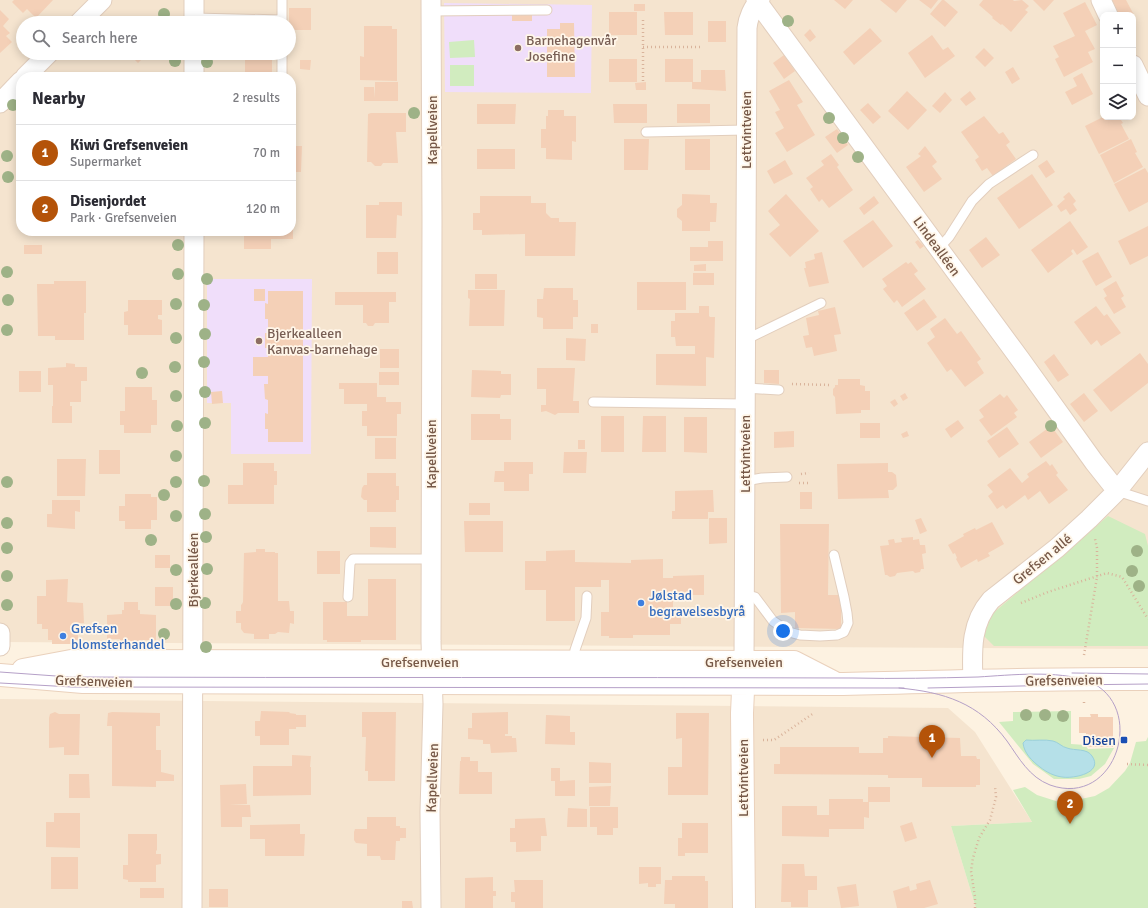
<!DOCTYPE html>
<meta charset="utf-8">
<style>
body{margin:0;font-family:Signika,sans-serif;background:#f2f2f3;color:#2b2b33}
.controls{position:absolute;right:12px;top:12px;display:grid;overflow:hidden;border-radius:8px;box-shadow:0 2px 10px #0003}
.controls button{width:36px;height:36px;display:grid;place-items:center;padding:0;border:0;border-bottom:1px solid #e1e1e2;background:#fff;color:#2b2b33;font:20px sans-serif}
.you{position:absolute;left:783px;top:631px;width:14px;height:14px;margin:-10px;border:3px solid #fff;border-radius:50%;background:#1a73e8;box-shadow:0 0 0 6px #1a73e833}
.badge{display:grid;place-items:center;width:26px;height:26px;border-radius:50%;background:#b45309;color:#fff;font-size:13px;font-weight:700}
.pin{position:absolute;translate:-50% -33px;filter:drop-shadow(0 1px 2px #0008)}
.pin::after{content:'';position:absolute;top:21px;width:14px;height:12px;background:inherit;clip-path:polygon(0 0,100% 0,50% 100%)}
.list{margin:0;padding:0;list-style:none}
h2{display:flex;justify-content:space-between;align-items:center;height:52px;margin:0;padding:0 16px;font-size:17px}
h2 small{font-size:13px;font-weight:400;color:#7c7c81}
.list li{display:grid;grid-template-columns:26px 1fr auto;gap:12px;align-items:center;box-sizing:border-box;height:56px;padding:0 16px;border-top:1px solid #e1e1e2}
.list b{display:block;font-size:15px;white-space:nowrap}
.list p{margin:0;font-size:13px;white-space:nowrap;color:#7c7c81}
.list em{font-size:13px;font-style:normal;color:#7c7c81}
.icon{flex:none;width:22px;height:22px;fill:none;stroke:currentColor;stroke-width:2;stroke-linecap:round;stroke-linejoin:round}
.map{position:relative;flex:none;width:1148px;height:908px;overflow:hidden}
.search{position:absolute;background:#fff;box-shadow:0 2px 10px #0003;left:16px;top:16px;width:280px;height:44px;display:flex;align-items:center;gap:10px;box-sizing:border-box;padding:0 14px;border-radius:22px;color:#7c7c81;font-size:15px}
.panel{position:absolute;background:#fff;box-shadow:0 2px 10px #0003;left:16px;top:72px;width:280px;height:164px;border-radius:16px}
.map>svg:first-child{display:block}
</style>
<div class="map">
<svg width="1148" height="908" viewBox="0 0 1148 908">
<rect width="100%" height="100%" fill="#fdf2e1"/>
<path fill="#f5e4cf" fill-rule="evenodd" d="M0,0H1148V649L0,642ZM1103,15H1133V117H1103ZM23,23H289V53H23ZM21,77H291V231H21Z
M0,699L948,708L975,732L1032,822L951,826L976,908H0Z"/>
<path fill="#f0defa" d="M444,3L592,5L591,93L445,92Z
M207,279H312L311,454H231V403H207Z"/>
<path fill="#d1ecbf" d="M474,40L475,57L450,58L449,42Z
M450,65H474V86H450Z
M1108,516L1145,534L1148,546V646H994L984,636L992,614Z
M1071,711V744L1085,745L1088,749L1114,748L1105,764L1091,776L1079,779H1054L1033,764L999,722L1013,721V712Z
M1148,737V908H976L951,826L1032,822L1013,790L1025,787L1037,795L1062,803L1095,796L1109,788L1125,771L1130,763L1136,742L1146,741Z"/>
<path fill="#b5e0e8" stroke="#9ad0da" d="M1026,740C1034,741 1045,739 1053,741C1058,742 1062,747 1067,748C1075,751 1087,748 1092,756C1104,773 1073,779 1062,777C1054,776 1046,772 1040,767C1032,761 1024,753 1023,743Z"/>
<path fill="#f4d0b7" d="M14,0H53L36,18L27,9L23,13L12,2Z
M834,0H853L845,9Z
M880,0H907L896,13Z
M919,0H938L931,9Z
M942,0H944L958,12L945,27L930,14Z
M983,0H1013L1014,1L1022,0L1029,6L1025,10L1028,12L1011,32L1002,24L1001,25L992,18L993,17L979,5Z
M1033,0H1054L1044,11Z
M1113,0H1126L1134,15H1119L1111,1Z
M1085,2L1097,25L1085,31L1095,49L1088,52L1093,62L1064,77L1055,59L1059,57L1053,46L1075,36L1063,13Z
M634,4H645V11H634Z
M289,8H311V30H289Z
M0,10L9,19L3,26L10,33L6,36L12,42L0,53Z
M609,12H637V35H609Z
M664,12H693V35H665Z
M512,13L532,14V21H512Z
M708,21H726V42H708Z
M560,23H574L575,77H547V29H560Z
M364,26H392V29H397V81L360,80V56L364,57Z
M870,28L882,41L854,65L843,52Z
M810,29L816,37L810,42L804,35Z
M932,35L943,50L948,47L955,56L925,78L908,53Z
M984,48L994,58L985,67L975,57Z
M128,53H157L152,59L147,54L138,63Z
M245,53H272V77H245Z
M784,55L795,71L784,79L773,63Z
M609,59H637V82H609Z
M665,59H693V82H665Z
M300,60H311L310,70L300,69Z
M1013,67L1020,79L1012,84L1005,72Z
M701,70H725L726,91L692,89V82H701Z
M126,73H160V77H126Z
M1082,73L1093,94L1072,105L1065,92L1077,86L1073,78Z
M789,80L803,102L797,105L815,135L787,152L775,133L784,128L775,112L780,110L769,91Z
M375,82H398V101H364V87H374L375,98Z
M646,82V90H636L635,83Z
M907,91L927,110L908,130L888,111Z
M970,91L976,99L966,106L960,99Z
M945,92L952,100L940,113L932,106Z
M868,103L881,117L873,124L860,110Z
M477,104H516L515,124H477Z
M613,104H647V123H614Z
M677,104H710V123H677Z
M548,110H564V116H576V142L572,141V160L546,159V148H541V129H546V116H548Z
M371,113H406V132H396L398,163H383L381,166H375L371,162H367L368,114Z
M984,116L999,134L1003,132L1010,142L1006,145L1016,159L993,176L987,168L982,171L975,160L979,157L961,132Z
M1103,117H1119L1123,123L1121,124L1129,139L1099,154L1085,126Z
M837,129L848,145L837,153L825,137Z
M624,139H649L648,170H624Z
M685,139H710V170H685Z
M1131,139L1137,152L1135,153L1143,167L1114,183L1100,155Z
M291,143H293V146H302L301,172H294V173H291Z
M925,146L937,162L932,166L942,179L924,192L906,167L921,156L918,154Z
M477,149H515V169H477Z
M831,154L839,165L837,167L853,190L829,208L822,199L819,202L810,189L813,187L806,178L824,165L821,161Z
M785,160L793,174L774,184L767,171Z
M1047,160L1055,172L1046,178L1038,166Z
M1145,168L1148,173V202L1129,212L1114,184Z
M1032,174L1053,205L1019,229L997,198Z
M1069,192L1076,201L1073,204L1077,210L1070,215L1066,209L1061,212L1057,206L1065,199L1063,197Z
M682,194L710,195V203H717L716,222H710V231H682V221L677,217V209L682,205Z
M786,194L819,231L790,257L769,234L780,225L768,211Z
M480,196H531V203H546V213L551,218H559V222H576L575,256H525V234L482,235V230H473V213H480Z
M874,196L879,203L864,215L859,208Z
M379,202H402V216L397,215L396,238H366V205H379Z
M291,209H293V239H271V249H244V231H291Z
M873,220L893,246L863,268L843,241Z
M1070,221L1088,247L1077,255L1073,249L1071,251L1073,254L1048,273L1031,250Z
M1148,226V256L1130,265L1118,241Z
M986,237L1000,255L982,268L969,250Z
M918,240L924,246L920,249L915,242Z
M708,241H723V261H690V247H708Z
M24,245H42V254H24Z
M377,252H398V274H377Z
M822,252L829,283L809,287L804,268H806L805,262L815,259L814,254Z
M1098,252L1112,277L1096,286L1082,261Z
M906,262L908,264L911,262L918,271L914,274L926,289L902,307L897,300L894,303L883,289L887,286L882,279Z
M706,264V271H694V265Z
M693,273H714V285H693Z
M475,274H497V289H475Z
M54,281H86V313H84V340H55V336H38L37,284H54Z
M1116,281L1124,296L1121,298L1126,307L1114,314L1104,298L1107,296L1103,289Z
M637,282H686V310H637Z
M544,288H573V300H578V317H573V329H543V318L537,317V299H543Z
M254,289H265V301H254Z
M468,290H505L504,326H469L470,299L468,298Z
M268,291H303V442H268V429H265V413L268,414V400L265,399L264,384H268V376H253V357H268V348H265V333H268V319H265V303L268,304Z
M335,292H396V302H389V323H375L373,326H368L366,323H363V305H335Z
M924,299L937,317L917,331L904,313Z
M128,300H162V315H158V319L162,320V335H128V325H124V312L128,311Z
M699,306H709V316L710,317H715L714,358L706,357V386L656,385V354H695V346H676L675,337H671V321H675V313H699Z
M1096,306L1104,316L1107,314L1121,333L1101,346L1097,340L1091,345L1074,322Z
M835,307L841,334L834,335L837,351L814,356L812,347L806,348L803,336L809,335L806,318L819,315L818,311Z
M945,318L957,334L961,331L981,359L977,362L984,373L965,387L951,369L947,372L927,343L935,337L930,329Z
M591,324H598V333H591Z
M566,338L586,339L585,361L566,360Z
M380,349H399V368H380Z
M1140,353L1148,364V383L1111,412L1093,390Z
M1054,354L1069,375L1058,382L1044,362Z
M66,363L75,364V367H87V381H81V402H70V406H72V423H52V406H53V385H48V368L66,367Z
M537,368H575L573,401H579V413H558L555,415L546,411L541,412V405H546V389H537Z
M472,370L501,371V374H511V395H501L500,398L471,397Z
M764,370H779V384L764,383Z
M19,371H41V392H19Z
M379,372H399V385H379Z
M838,379H860V385L865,386V391H870V410H861V413L836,414L835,397L833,395V389L835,387V385H838Z
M339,383H377V397H386V402H401V414H397V436H367V426H362V411H367V404H344V389H339Z
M125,387H152V400H157V425H151V433H124V425H120V411H125Z
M222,391L223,403L212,404L211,392Z
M905,393L908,398L903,401L900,396Z
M1084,393L1098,411L1084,422L1070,404Z
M1000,394L1004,398L1007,395L1018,410L1014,413L1017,417L991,436L979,420L984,417L979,410Z
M895,399L898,404L894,407L890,402Z
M471,414H500V419H511V440H471Z
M601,416H624V452H601Z
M643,416H666V452H642Z
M684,417H707V453L684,452Z
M958,420L964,428L951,438L945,429Z
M860,423H880V438H860Z
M1051,426L1063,442L1041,458L1029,442Z
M1007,427L1019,444L999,458L987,441Z
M794,431V447L774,448V432Z
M907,431L909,436L903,438L901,434Z
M375,438H396V459H375Z
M578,440H585V449H578Z
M99,450H120V474H99Z
M564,452H587L586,473H563Z
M57,459H86L85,496H57Z
M1046,461L1050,466L1052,464L1058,473L1056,475L1068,490L1049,504L1040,491L1028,500L1025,495L1006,509L1003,505L997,509L988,496L993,492L987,485L1010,468L1022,483L1029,477L1027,474Z
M504,462H533V474H529V491H504V482H494L495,471H504Z
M243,463H274V471H277V485H274V504H228V485H243Z
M888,463V472H892L896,475L897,486L893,490H888L889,498L838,499L837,464Z
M367,473H396V486H399V500H396V512H367V500H364L361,497L362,488L364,485H367Z
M713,490L714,512H708V519H672V511H675V491Z
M800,492H812V509H800Z
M125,494H151V497H157V520H151V529H125V521H119V506H125Z
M52,500H80V512L75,511V529L47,527V514H52Z
M469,503H490V515H469Z
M709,518H727V543L709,544Z
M921,518L927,531L920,534L915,520Z
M464,521H503V552H465Z
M992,522L1004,544L988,553L990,556L978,562L977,559L961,568L956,559L957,558L955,553L953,554L948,545L964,536L963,534L975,528L976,530Z
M780,524H829L828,595H841V629L795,628V612L781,613Z
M370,527H396V548L370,547Z
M913,537V540L919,539L920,545H925L926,553L922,554L924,569H921L920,572L915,573L913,571L897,573L895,576L890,577L887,575H885L880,546L889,545L888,540L894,539L895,543L902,542L901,538Z
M256,549H265V552H275V553H278V601H289L290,611H294V624L290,623L289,633L278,632L275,634H269V639H254V634L244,633L241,629V623H236V611H241V605L242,604L243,602L244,553L256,552Z
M575,550V562L631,563V560L663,559V578H673V576L704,575V595H673V611H681V624H670V635H633V638H609V636H601V612H609V580H601V587H575V621H546V590H525V561H546V551Z
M317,551H340V574H317Z
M155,555H170V568H155Z
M68,579L67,602L83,603L84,623H78V640H75V644H52V640H48V629H42V624H37V596H46V580Z
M368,579H396V640H361V642H327V640H323V602H347V616H368Z
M155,587H173V606H155Z
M124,602H138V610H140V614L156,615V640H143V643L120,642V639H107V615L122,614V610H124Z
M261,711L290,712L289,713L296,714V715H306V727H296V729H289V745H260V736H255V721H260Z
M55,712L59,714H80L79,755H64V747L49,748V718L50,714Z
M112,712L160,713V726H156V750H161V772L174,775V781H156V787L112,786V726H107L108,713Z
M362,712H396L395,781H368V771H365L366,737H362Z
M508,712V734H505V736H512V738H516L517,752L491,753L490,744H483V740L468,739V728H472V713Z
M676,713H709L708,795H668V767H682V738L676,739Z
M1090,714H1098V717H1113V747H1086V733H1079V717H1091Z
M546,715L570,716V732H575V745L545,744Z
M888,736L960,738L961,756H976L977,759H980V785H976V787H922V778H888V775L774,774V764H780V747H859V753H883V738H888Z
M292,755L311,756L310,767L297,766L311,767V795L253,796V766H292Z
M461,757H470V761H478V772H492V794H459L460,761H461Z
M589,762L611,763V783H589Z
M551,768H560V781L575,780V796H555V781H551Z
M69,774H89L90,798H69Z
M246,784L247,804L229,805H250L251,817H242V827H221L220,785Z
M611,786L610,806H589V787Z
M868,787H890V802H868Z
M829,799H863V802H869V818L864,817V829H829V837L782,836V806H817V815H829Z
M590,807H618V828H613V835H597V827H590Z
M568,808L587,809V827H567Z
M54,813H80V848L46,847V822H54Z
M367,817H396V826H400V828H406V838H400V841H396L395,860H381L380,856H367V844L356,843L354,840V832L355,829H367Z
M545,818L547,836H541V851L516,852V842H510V828H515V819Z
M912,822L917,838L905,842L900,826Z
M682,823H708V853H685V856H678V838H682Z
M300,824V834H305L304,856H265V839H250V825Z
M128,834H157V850L156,851V854H161V864L156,865V882H128V880L123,879V865H128Z
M51,857H78V889H51Z
M782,864H804L805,876H817V890H808V907H791V902H781Z
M639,867H661V884H656V887H648V883L639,884Z
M672,876H705V881H708V908H675V904H664L665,880H672Z
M493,877V891H496V896H493V908H465V878Z
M514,880H543V908H515V902H511V892H515Z
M930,880L938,904L924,908H897L893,891L909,886L910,891L917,889L916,884Z
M856,884L859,906L841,908L837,887Z
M140,888H164V898H140Z
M209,889H228V907H209Z
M402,901H412L413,908H402Z"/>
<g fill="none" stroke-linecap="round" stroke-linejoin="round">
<g stroke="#e2cebd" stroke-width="11">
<path id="lane" d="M431,11L547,10
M194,18L282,20V0
M282,53V77
M646,132L746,130
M939,248L949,237L972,201L989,184L1033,155
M745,340L821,303
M745,388L779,390
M593,402L745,404
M745,481L762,478L787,477
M1117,491L1148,501
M744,594L755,597L773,621L789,632L800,635L820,636L837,635L844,632L848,623L847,613L844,597L834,555
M348,597L350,563L353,559H431
M573,662L575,650L586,618L587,596"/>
</g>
<g stroke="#e2cebd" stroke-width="21">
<path id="street" d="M756,0L1020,359L1094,462L1117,491
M1101,0L1108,15
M79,23L102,0
M194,23V0
M1133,65L1148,96
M25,77L49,53
M194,77V53
M0,103L21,81
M0,633V646
M744,662L747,28C748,18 753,7 760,0
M973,682C972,651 970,624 991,600L1057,548L1089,519L1117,491L1148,452
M192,908L194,231
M431,908L430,812L433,704L431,641L432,220L431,0"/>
</g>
<g stroke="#ead1bc" stroke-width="24">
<path id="secondary" d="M744,669L742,713L744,908
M23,670L71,661L794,662L833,682
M0,675L83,682L835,684C940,682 1044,678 1148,679"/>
</g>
<path stroke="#d9b39b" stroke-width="2.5" stroke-dasharray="1 3" stroke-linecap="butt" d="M643,20V81
M643,47H701
M792,384L830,385
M801,474L809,473
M799,483H809
M1021,603L1048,592L1107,573L1122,577L1148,619
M1084,655L1097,577V548L1095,539
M1084,702V706
M763,740H774L814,713
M1127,764L1148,765
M975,908V897L971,871L973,858L979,838L990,820L996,797L995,786"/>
<use href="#lane" stroke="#fff" stroke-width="9"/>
<use href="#street" stroke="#fff" stroke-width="19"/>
<use href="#secondary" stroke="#fff" stroke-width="22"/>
<path stroke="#b5a0c7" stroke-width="1" d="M0,672L70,677C331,678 592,677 853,678C895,679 936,678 978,677C1011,675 1057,670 1088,681C1148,705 1117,809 1050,785C1029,777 1019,758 1007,741C979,703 944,692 899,688
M1072,673L1148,674
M0,683L72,687L904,688
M928,688L1067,685L1148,684"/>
</g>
<g fill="#9eb287">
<circle cx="164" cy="14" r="6"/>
<circle cx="788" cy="21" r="6"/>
<circle cx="175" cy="61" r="6"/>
<circle cx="207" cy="62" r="6"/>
<circle cx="13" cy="105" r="6"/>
<circle cx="414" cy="113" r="6"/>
<circle cx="829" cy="118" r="6"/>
<circle cx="843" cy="138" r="6"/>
<circle cx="7" cy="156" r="6"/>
<circle cx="858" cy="157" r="6"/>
<circle cx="8" cy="177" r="6"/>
<circle cx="178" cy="245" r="6"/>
<circle cx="7" cy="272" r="6"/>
<circle cx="178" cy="274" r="6"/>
<circle cx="207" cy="279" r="6"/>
<circle cx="8" cy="300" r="6"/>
<circle cx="176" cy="304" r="6"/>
<circle cx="204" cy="305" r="6"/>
<circle cx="7" cy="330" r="6"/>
<circle cx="205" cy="334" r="6"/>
<circle cx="176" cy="338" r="6"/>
<circle cx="204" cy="362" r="6"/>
<circle cx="175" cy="367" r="6"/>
<circle cx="142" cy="373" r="6"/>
<circle cx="205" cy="392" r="6"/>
<circle cx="176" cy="396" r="6"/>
<circle cx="205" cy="423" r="6"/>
<circle cx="177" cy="426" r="6"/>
<circle cx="1051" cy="426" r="6"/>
<circle cx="176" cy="456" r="6"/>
<circle cx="204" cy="481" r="6"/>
<circle cx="7" cy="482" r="6"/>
<circle cx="176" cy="482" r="6"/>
<circle cx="164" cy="495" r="6"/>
<circle cx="205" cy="514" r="6"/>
<circle cx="176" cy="516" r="6"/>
<circle cx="7" cy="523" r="6"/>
<circle cx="206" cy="537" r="6"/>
<circle cx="151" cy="540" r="6"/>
<circle cx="7" cy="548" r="6"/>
<circle cx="1137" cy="551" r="6"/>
<circle cx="207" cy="569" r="6"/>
<circle cx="176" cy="570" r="6"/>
<circle cx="1132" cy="571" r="6"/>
<circle cx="7" cy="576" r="6"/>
<circle cx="1139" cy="586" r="6"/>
<circle cx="205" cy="603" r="6"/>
<circle cx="176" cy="604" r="6"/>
<circle cx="7" cy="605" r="6"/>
<circle cx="164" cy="634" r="6"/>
<circle cx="206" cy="647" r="6"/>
<circle cx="1026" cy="715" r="6"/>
<circle cx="1045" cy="715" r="6"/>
<circle cx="1063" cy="716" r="6"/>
</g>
<g fill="#8d6e63" stroke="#fff6e9" stroke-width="1.5">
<circle cx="518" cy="48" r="4"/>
<circle cx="259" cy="341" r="4"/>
</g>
<g fill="#3f7fe0" stroke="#fff6e9" stroke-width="1.5">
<circle cx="641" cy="603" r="4"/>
<circle cx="63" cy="636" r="4"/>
</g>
<rect fill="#1a4fb4" stroke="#fff6e9" stroke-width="1.5" x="1120" y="736" width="8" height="8" rx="2"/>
<g text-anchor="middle" stroke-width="3.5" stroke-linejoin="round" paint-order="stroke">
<g font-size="14" fill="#785e54" stroke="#fff6e9" text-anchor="start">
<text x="526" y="45">Barnehagenvår<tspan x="526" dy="16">Josefine</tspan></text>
<text x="267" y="338">Bjerkealleen<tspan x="267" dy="16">Kanvas-barnehage</tspan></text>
</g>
<g font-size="14" fill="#765847" stroke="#fff6e9">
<text transform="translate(432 130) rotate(-90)" y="5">Kapellveien</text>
<text transform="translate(746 130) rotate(-90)" y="5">Lettvintveien</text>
<text transform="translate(937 246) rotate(54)" y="5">Lindealléen</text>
<text transform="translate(431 454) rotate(-90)" y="5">Kapellveien</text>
<text transform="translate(745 454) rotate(-90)" y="5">Lettvintveien</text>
<text transform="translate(1042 559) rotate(-39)" y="5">Grefsen allé</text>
<text transform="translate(193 570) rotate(-90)" y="5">Bjerkealléen</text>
<text x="420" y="667">Grefsenveien</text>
<text x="744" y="667">Grefsenveien</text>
<text transform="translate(1064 680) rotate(-1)" y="5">Grefsenveien</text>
<text transform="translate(94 681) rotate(2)" y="5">Grefsenveien</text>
<text transform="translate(432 778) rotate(-88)" y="5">Kapellveien</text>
<text transform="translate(743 778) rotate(-90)" y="5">Lettvintveien</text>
</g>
<g font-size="14" fill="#366cbe" stroke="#fff6e9" text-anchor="start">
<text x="649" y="600">Jølstad<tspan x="649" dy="16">begravelsesbyrå</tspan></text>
<text x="71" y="633">Grefsen<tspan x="71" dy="16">blomsterhandel</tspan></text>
</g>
<g font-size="14" fill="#164399" stroke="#fff6e9" text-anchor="end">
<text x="1116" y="745">Disen</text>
</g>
</g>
</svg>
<div class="controls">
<button>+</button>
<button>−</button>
<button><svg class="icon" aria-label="layers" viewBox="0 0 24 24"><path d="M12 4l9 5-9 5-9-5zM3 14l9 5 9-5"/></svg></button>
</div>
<div class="you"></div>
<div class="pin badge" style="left:932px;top:758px">1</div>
<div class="pin badge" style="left:1070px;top:824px">2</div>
<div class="search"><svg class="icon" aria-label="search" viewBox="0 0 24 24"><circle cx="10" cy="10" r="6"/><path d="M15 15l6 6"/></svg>Search here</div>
<section class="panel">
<h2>Nearby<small>2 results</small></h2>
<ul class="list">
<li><span class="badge">1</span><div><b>Kiwi Grefsenveien</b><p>Supermarket</p></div><em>70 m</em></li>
<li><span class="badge">2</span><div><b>Disenjordet</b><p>Park · Grefsenveien</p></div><em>120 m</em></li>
</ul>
</section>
</div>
